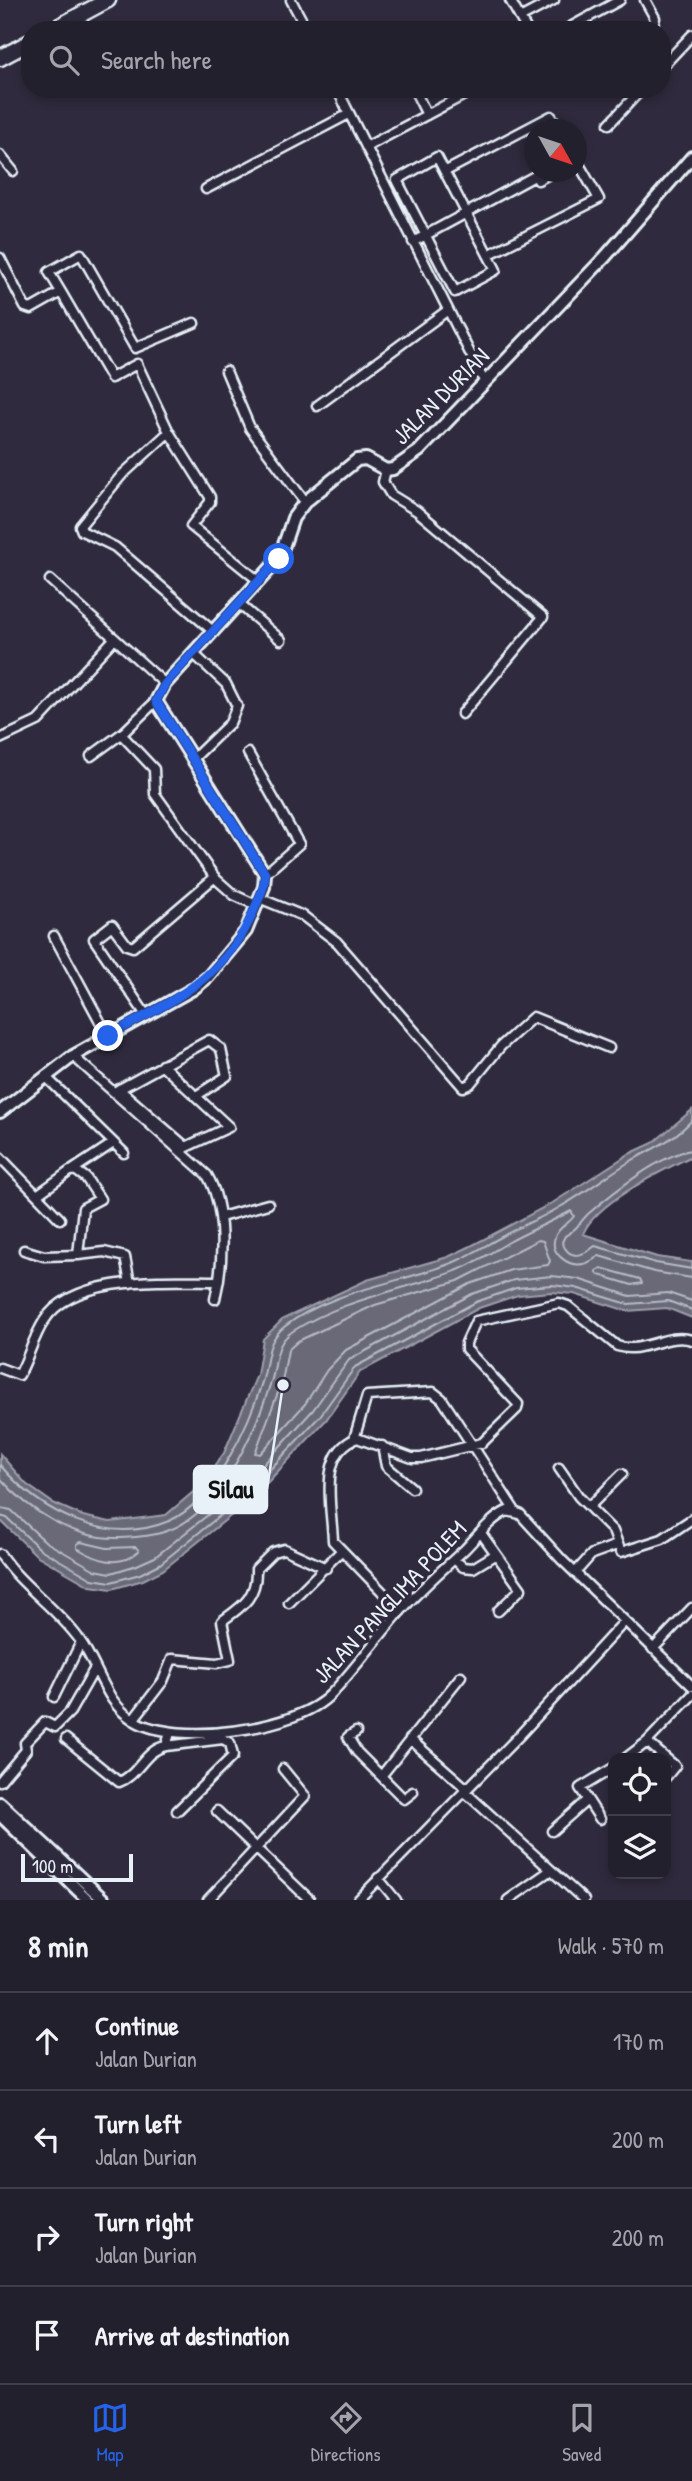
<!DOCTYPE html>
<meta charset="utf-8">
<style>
body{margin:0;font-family:"Patrick Hand",sans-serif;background:#2b2836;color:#f1f3f6}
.controls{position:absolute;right:21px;bottom:21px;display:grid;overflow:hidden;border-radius:14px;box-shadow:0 4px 10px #0003}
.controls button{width:63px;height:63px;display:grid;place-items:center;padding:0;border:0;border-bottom:2px solid #403e4a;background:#23202e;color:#f1f3f6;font:35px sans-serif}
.compass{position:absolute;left:524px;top:119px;width:63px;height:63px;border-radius:50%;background:#23202e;box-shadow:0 4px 10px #0003;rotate:130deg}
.scale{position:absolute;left:21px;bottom:18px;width:112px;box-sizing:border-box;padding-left:7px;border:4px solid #e8f1f8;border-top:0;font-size:19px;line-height:24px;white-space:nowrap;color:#e8f1f8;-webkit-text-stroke:5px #2f2a3d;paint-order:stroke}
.stop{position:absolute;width:21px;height:21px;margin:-16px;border:5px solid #2563eb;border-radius:50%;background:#fff}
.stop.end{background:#2563eb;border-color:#fff;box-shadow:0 2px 7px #0008}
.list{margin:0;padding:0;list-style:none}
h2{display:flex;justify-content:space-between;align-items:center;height:91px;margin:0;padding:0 28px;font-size:30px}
h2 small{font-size:23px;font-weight:400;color:#a3a3aa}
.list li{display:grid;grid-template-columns:46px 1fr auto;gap:21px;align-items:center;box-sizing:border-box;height:98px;padding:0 28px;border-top:2px solid #403e4a}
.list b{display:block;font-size:26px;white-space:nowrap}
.list p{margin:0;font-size:23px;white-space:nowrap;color:#a3a3aa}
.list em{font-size:23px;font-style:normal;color:#a3a3aa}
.icon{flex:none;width:38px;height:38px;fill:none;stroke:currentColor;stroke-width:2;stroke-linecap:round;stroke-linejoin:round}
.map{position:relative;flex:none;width:692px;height:1900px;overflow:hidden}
.search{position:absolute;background:#23202e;box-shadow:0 4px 10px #0003;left:21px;right:21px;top:21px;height:77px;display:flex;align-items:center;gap:18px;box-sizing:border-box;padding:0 24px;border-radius:28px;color:#a3a3aa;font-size:26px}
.sheet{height:483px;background:#23202e}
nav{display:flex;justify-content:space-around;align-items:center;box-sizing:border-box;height:98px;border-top:2px solid #403e4a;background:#23202e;font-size:19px;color:#a3a3aa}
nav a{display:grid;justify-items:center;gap:4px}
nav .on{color:#2563eb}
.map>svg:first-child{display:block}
</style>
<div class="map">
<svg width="692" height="1900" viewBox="0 0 692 1900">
<rect width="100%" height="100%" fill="#2f2a3d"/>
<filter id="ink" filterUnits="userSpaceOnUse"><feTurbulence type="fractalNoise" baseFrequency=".0143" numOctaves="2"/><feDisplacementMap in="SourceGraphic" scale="14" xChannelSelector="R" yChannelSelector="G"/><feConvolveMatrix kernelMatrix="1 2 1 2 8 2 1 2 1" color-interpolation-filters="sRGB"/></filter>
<g filter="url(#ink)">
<path fill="#696978" stroke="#9c9fab" stroke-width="2" d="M692,1110V1156C663,1170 595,1203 583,1234L657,1257L692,1262V1318L667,1308L627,1311L574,1294L551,1292L518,1295L479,1308L360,1372L326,1420L253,1498L163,1570L143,1580L112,1589L90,1586L36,1555L0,1520V1454L26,1484L53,1503L83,1516L110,1522L166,1515L199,1487L224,1453L257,1375L263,1339L283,1319L367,1280L448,1257L471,1246L554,1202L629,1154L653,1143Z"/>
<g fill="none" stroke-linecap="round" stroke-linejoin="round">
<path stroke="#b5bbc5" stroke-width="2" d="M692,1150C661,1154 612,1193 588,1214C578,1224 578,1229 565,1236L562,1242C569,1261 583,1256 595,1246L656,1263L692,1269
M538,1240L543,1241L550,1261L548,1265L511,1270L470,1284L346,1350L327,1370L305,1404L260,1454L255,1453L282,1382L288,1350L298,1341L375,1305L458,1281Z
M601,1268L640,1279L642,1283L632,1285L599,1275L596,1271Z
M0,1465C40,1512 106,1547 169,1521C214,1502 250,1423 263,1379C269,1357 266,1342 284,1327C331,1290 398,1284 452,1263C470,1256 486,1245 503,1236C522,1225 542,1218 560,1207C585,1193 607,1175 631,1161C654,1148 674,1140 692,1120
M0,1478C29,1511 74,1540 120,1538C137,1537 156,1536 172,1529C221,1509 256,1430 271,1382C278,1362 273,1345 293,1331C342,1300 399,1291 453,1272C473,1265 490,1253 509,1242C529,1231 551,1222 571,1211L574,1216C569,1224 558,1227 555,1237C549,1253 568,1267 583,1264C589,1263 594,1259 599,1256L654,1272L692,1278
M0,1508L11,1510L46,1542L95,1570L111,1573L137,1565L155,1557L243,1487L313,1410L349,1360L472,1294L514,1280L552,1276L578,1279L630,1296L668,1293L692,1301
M0,1516L7,1518L40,1549L92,1579L111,1582L140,1574L160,1564L248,1493L320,1416L355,1367L476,1302L516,1288L552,1285L576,1288L628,1304L668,1301L692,1310
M81,1542L107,1548L136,1547L139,1551C119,1569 97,1560 77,1548V1544Z"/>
<g stroke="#e8f1f8" stroke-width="13">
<path id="street" d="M291,0L307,30
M510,0L520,18L554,0
M645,0L655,18L653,26L647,30
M520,18L527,30
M371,30L379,27L384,30
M565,30L620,0
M662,67L692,35
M337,89L485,383
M414,89L427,115
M609,124L642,89
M366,147L470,92
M0,155L13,171
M437,157L496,270L455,292L397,180Z
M446,171L551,116L561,130
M538,180L553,172
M206,189L349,114
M413,242L542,172
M488,255L599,199L576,159
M0,258L25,307L31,309L61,292L111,378L137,364L169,432L210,497V502L191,526L260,582
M61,292L49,272L81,254L135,348L194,323
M226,371L250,428L305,502
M317,406L448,310
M169,432L121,476L80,526L82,531L115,547L214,632
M386,470L383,482L391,495L417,511L543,617L462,714
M50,580L165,684
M239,604L281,640
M194,654L226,684L237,706L230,723L194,758
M121,734L154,769L155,794L216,879L234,895L256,905
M0,739L38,721L114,639
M248,753L299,844L265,874
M91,756L124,732L156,701
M259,898L303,916L337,942L463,1087L470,1084L501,1046L533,1017L609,1048
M54,936L108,1036
M146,1015L94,939L112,925L127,945L133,947L215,877
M73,1056L207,1175C226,1207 224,1263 215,1299
M45,1076L124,1153
M119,1089L186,1147L229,1127L162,1065
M116,1091L209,1040L221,1049L227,1076L196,1096
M0,1157L60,1219
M71,1171L112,1144
M37,1195L70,1171L75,1170L86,1178L100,1199L83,1208L78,1255L104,1252L125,1257L130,1283
M221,1217L268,1204
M24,1250L44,1256L78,1255
M0,1368L19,1375C29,1357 33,1338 44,1321C73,1274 168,1281 217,1281
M354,1439L367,1396L433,1392L442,1399L515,1511
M382,1446L386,1466L412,1488
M559,1468L579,1497L613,1531L621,1552L662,1539L692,1519
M589,1507L622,1474
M481,1533L521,1589L498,1611
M0,1554C22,1587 56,1607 79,1639C99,1666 105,1704 135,1721C177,1746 298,1730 331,1694C356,1668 376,1639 399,1613C419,1590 442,1570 464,1550C477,1537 490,1519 507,1511L520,1514L562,1560L692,1686
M454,1559L463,1567L473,1568L496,1554
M575,1573L592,1554L617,1545
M289,1603L341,1551
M401,1611L333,1541C332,1508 317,1453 357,1438L412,1458H421L482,1443L517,1409L518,1404L466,1349V1343L476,1321L559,1303L568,1306L617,1346C642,1355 666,1332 692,1340
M653,1649L692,1608
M54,1697L81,1642
M133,1720L163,1681L172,1659L217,1663L230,1660L222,1621C243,1606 257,1597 256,1569L273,1552L284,1549L326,1568
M356,1732L348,1737L357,1752L404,1799L413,1792
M170,1733L166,1746L223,1739L230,1743L233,1756L177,1811
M66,1739L119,1782C139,1775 144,1750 166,1746
M410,1739L467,1789
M647,1742L675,1766L666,1777
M626,1758L647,1742L692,1695
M382,1775L461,1676
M0,1781L26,1750L25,1743L45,1722L55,1727L70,1712L95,1668
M464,1791L584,1900
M217,1811L310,1900
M600,1819L580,1788L613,1768
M552,1831L586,1801
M378,1878L396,1900
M208,1900L305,1796L283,1769
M358,1900L518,1737L625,1621
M508,1900L551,1870"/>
</g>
<g stroke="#e8f1f8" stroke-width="16">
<path id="secondary" d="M0,1112L73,1056L193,989L208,977L246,931L264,887L265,874L156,701L165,684L279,559L293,518L305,502L357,460L366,459L386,470L393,469L419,451L605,257L692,157
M0,1803L104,1900
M0,1815L88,1900"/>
</g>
<g stroke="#e8f1f8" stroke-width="19">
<path id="highway" d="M52,30L108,0
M0,58L30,42"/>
</g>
<use href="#street" stroke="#2f2a3d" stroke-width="8"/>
<use href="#secondary" stroke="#2f2a3d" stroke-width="10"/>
<use href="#highway" stroke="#2f2a3d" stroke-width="14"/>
</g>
</g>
<g fill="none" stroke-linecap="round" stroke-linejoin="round" filter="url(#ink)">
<path stroke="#2563eb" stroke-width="9" d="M108,1036C168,1003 227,978 254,910C259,898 265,887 265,874L156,701L165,684L279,559"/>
</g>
<g text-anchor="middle" stroke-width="7" stroke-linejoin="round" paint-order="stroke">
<g font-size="24" fill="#e8f1f8" stroke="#2f2a3d">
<text transform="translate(441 396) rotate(-45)" y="8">JALAN DURIAN</text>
<text transform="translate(390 1602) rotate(-47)" y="8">JALAN PANGLIMA POLEM</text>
</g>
</g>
<path fill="none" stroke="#e8f1f8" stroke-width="2.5" d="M283 1385L267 1489"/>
<circle fill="#e8f1f8" stroke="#2f2a3d" stroke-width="2.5" cx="283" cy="1385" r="7"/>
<rect fill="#e8f1f8" stroke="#e8f1f8" stroke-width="2.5" x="194" y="1466" width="73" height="47" rx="7"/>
<g font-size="26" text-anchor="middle" font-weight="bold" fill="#111">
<text x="231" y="1498">Silau</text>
</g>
</svg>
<div class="controls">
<button><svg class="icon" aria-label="locate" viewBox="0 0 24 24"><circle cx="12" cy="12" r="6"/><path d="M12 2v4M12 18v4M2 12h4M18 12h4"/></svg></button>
<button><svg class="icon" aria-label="layers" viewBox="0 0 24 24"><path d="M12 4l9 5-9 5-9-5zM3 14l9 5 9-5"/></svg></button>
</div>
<svg class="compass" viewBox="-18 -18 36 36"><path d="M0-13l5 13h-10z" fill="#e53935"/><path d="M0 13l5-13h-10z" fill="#a3a3aa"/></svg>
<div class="scale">100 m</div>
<div class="stop" style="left:279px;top:559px"></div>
<div class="stop end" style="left:108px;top:1036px"></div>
<div class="search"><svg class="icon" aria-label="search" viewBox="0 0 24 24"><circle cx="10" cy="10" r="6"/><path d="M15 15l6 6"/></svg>Search here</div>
</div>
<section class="sheet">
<h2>8 min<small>Walk · 570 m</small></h2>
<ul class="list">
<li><svg class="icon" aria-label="ahead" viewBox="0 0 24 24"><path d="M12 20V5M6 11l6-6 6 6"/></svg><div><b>Continue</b><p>Jalan Durian</p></div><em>170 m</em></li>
<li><svg class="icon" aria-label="left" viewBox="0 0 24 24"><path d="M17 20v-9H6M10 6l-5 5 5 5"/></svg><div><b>Turn left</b><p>Jalan Durian</p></div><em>200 m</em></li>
<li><svg class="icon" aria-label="right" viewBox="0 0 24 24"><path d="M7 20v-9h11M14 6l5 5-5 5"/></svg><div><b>Turn right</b><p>Jalan Durian</p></div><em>200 m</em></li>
<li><svg class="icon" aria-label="arrive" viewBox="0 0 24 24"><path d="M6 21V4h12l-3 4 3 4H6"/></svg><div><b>Arrive at destination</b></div></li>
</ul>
</section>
<nav>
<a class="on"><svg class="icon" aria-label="map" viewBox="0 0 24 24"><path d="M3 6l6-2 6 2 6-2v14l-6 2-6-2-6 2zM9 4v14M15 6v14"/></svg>Map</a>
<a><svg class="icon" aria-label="directions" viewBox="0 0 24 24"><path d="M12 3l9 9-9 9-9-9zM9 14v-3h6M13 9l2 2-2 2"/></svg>Directions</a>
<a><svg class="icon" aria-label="saved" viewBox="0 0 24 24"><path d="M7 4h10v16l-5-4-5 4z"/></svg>Saved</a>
</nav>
